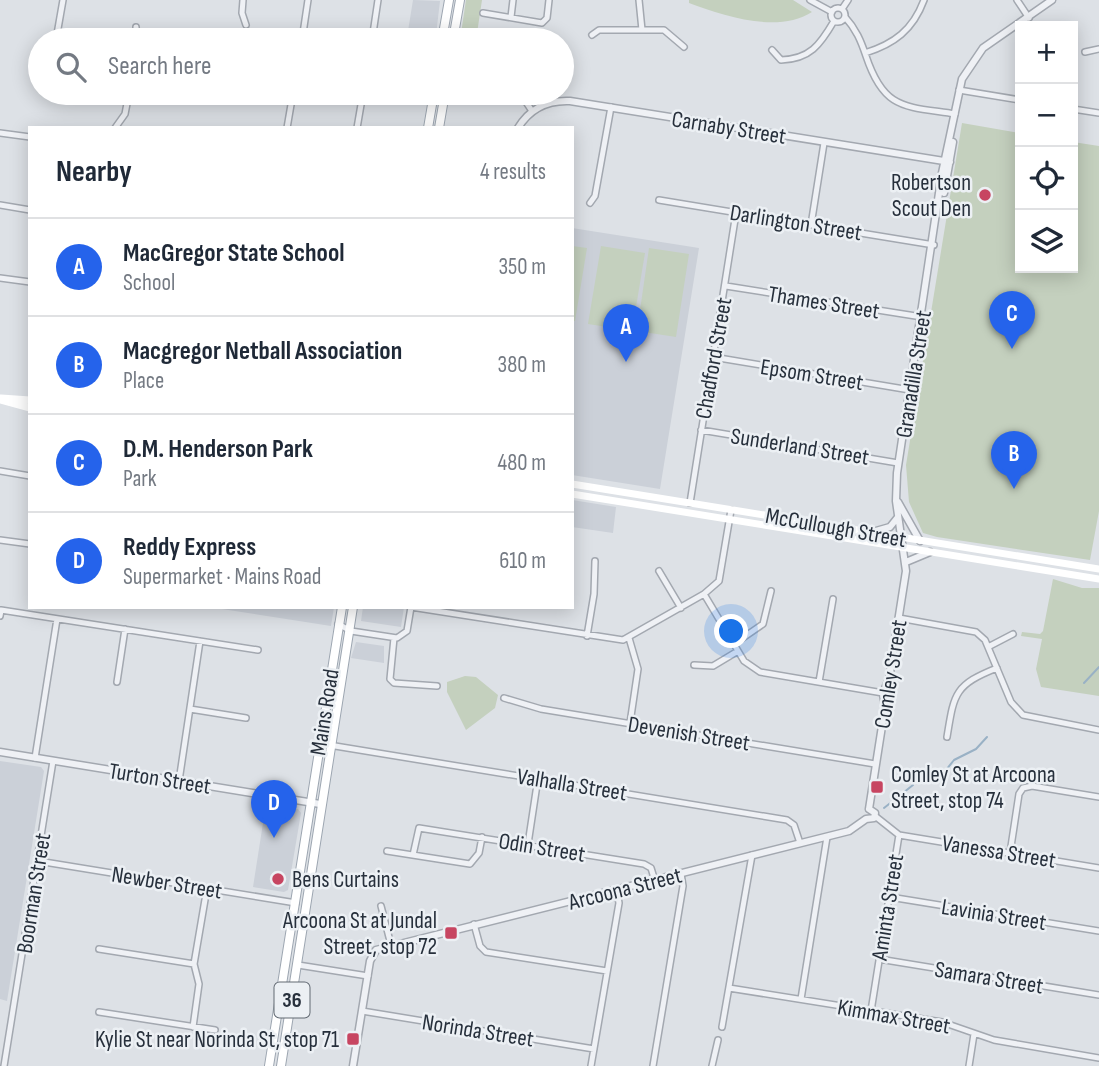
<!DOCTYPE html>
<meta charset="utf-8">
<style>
body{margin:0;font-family:"Sofia Sans Condensed",sans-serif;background:#f2f2f3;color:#1f2937}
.controls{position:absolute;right:21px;top:21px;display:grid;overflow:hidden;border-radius:0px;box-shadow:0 4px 18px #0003}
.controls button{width:63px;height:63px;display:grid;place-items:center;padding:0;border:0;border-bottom:2px solid #e0e1e3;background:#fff;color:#1f2937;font:35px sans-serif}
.you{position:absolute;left:732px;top:632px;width:24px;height:24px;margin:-18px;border:5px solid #fff;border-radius:50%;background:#1a73e8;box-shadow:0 0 0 10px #1a73e833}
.badge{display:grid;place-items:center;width:46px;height:46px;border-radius:50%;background:#2563eb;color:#fff;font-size:23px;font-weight:700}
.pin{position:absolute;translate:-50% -58px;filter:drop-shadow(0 2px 4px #0008)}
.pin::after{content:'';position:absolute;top:37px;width:24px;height:21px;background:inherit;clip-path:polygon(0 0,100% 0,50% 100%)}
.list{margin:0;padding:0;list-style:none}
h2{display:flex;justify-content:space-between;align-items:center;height:91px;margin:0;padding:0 28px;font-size:30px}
h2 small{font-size:23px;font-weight:400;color:#747a83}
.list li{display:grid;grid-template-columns:46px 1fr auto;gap:21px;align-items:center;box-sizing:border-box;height:98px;padding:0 28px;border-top:2px solid #e0e1e3}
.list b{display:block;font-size:26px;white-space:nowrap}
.list p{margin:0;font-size:23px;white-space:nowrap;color:#747a83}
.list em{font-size:23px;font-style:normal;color:#747a83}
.icon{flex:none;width:38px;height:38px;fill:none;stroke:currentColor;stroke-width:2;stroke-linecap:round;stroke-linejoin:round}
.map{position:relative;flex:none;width:1099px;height:1066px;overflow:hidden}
.search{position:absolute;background:#fff;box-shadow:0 4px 18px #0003;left:28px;top:28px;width:546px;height:77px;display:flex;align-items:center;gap:18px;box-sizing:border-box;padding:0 24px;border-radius:38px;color:#747a83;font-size:26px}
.panel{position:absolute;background:#fff;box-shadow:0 4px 18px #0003;left:28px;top:126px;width:546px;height:483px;border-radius:0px}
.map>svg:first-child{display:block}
</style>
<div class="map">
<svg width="1099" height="1066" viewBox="0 0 1099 1066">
<rect width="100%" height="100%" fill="#dde1e6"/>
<path fill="#cbd0d8" d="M413,0L440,1L436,35L408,31Z
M572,228L699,248L660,489L572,475Z
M572,500L616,507L613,533L572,527Z
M209,607H334L331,626Z
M363,607H404L401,627L361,621Z
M356,642L384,646V663L351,658Z
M0,761L41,767L44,771L7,1001L0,999Z
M266,804L298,809L301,813L288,890L284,892L253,887Z"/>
<path fill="#c4d0be" d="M466,0H482L476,40H460Z
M689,0H793L812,12C778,34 724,16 689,3Z
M962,123L1020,133V268H1073V142L1099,146V511L1090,560L937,537L923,533L909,502L906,465Z
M572,246L587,248L575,321H572Z
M601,246L645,253L632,331L588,324Z
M649,248L689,254L676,337L637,331Z
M1053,579L1082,588H1099V696L1041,687L1036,669L1042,639L1021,636L1022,632L1040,634L1043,631Z
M465,676L476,677L498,695L495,708L466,730L447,692V682Z"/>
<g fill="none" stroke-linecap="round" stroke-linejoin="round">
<path stroke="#99b1c5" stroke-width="2" d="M1084,683L1099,667
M919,782L926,778L938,780L954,760L976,749L987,737
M884,808L913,785"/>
<g stroke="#a3a8b0" stroke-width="8">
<path id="minor" d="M243,0L242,13L246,25
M639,0L642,30
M810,0L832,12
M1017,0L1029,18
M831 15a7 7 0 1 1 14 0a7 7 0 1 1-14 0Z
M842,9L848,0
M483,13L542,23L547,18L549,0
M511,17L513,0
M845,17C856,29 861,41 866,56C884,110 904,106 955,114
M136,27L137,40
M592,35L599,30H664L684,47
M56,40L63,0
M302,40L308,0
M372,40L378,0
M772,50L781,60C810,59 820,45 834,21
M1085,52L1099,49
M865,53C894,44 913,30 924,0
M959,90L1020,100
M520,93L532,111
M1073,109L1099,113
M115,128L125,114L129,93
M287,128L293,93
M357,128L363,93
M0,133L30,137
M659,200L934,245
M590,203L595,196L611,107
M0,205L30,210
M811,225L824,143
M0,278L30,282
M726,286L922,317
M713,357L910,390
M701,430L898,463
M0,471L30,476
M690,503L736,213
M0,540L30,544
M659,571L681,608
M704,594L744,661L760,672L883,693
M411,607L623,640L704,594L719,581L731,510
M0,616L1,610L258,650
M899,618L976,632L985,640L1011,702L1023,715L1099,730
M338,624L351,631L397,638L407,631L411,607
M587,636L594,594L595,561
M394,638L390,679L394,683L437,686
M629,638L638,669L630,723
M734,644L763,624L771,591
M988,647L1013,634
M694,665L713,666L738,651
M117,682L125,629
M819,682L833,599
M504,698L541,709L875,764
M190,709L246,718
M947,737C954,694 954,685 997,668
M329,745L787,820L794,825L800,843
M35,758L57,619
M179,781L200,641
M899,835L1099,868
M528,844L538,778
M387,851L470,864L479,853L482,837
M1010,853L1019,794L1023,788L1032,786L1099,797
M413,855L419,828L644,864L651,868L655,881
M38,861L296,903
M890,897L1099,931
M381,906L391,945
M474,924L480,946L486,952L607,971
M99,949L194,964
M879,959L1099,995
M298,965L368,976
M729,988L942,1022L994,1040L1099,1058
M801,999L827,837
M362,1011L594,1049
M871,1011L899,835L875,816
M99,1012L215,1030
M193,1027L199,984L194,964L207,888
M722,1027L752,855
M4,1066L53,761
M591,1066L619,903L617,891
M653,1066L683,886L681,874
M712,1066L718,1040
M969,1066L974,1034"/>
</g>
<g stroke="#a3a8b0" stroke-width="9">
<path id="tertiary" d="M518,128C530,108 548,100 570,101L950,162
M944,193L953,142
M898,502L920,541
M876,531L890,527L898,517
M906,562L930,552
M0,752L320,804
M869,809L885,707L883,693L889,679L906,571L896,501L897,473L942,173L962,79L983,48L1052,0
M353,1066L370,961L376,950L849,831L866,819L874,818L875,813L869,809"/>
</g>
<g stroke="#9da6b1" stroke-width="10">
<path id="primary" d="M442,40L449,0
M453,40L460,0
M428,128L434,93
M439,128L445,93
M269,1066L342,607
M281,1066L353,607"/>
</g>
<use href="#minor" stroke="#eff1f5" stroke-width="5"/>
<use href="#tertiary" stroke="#eff1f5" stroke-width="6"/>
<path stroke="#fff" stroke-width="7" d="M1,398L30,400
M0,400L30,408
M572,484L1099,569
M572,494L1099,579"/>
<use href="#primary" stroke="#fff" stroke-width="8"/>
</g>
<g fill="#c74561" stroke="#ecf0f4" stroke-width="2.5">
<circle cx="985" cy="195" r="7"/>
<rect x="870" y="780" width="14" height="14" rx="3.5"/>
<circle cx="278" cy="879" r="7"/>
<rect x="444" y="926" width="14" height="14" rx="3.5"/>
<rect x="346" y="1032" width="14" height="14" rx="3.5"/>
</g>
<g text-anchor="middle" stroke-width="5" stroke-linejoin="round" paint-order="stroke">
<rect fill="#ecf0f4" stroke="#626a73" stroke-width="2" x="274.5" y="982.5" width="35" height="35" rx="5"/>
<g font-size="21" font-weight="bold" fill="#27303c">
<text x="292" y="1007">36</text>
</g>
<g font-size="23" fill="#27303c" stroke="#ecf0f4">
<text transform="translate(729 127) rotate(9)" y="8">Carnaby Street</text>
<text transform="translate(796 222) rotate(9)" y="8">Darlington Street</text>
<text transform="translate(824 302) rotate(9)" y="8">Thames Street</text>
<text transform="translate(713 358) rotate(-80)" y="8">Chadford Street</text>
<text transform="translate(812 374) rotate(9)" y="8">Epsom Street</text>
<text transform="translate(913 374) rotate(-81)" y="8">Granadilla Street</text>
<text transform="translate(800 446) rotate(9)" y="8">Sunderland Street</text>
<text transform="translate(836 527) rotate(10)" y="8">McCullough Street</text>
<text transform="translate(890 674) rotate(-81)" y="8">Comley Street</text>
<text transform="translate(324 712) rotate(-81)" y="8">Mains Road</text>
<text transform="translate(689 733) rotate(9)" y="8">Devenish Street</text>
<text transform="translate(160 778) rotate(9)" y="8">Turton Street</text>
<text transform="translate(572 784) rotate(9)" y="8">Valhalla Street</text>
<text transform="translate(542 847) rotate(9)" y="8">Odin Street</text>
<text transform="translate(999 851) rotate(9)" y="8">Vanessa Street</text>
<text transform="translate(167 882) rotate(9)" y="8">Newber Street</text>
<text transform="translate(625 888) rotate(-14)" y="8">Arcoona Street</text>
<text transform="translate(33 893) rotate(-81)" y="8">Boorman Street</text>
<text transform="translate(887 907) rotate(-81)" y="8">Aminta Street</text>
<text transform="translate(994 914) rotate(9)" y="8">Lavinia Street</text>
<text transform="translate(989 977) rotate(9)" y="8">Samara Street</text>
<text transform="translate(894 1016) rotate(10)" y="8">Kimmax Street</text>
<text transform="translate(478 1030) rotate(9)" y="8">Norinda Street</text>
</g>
<g font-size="23" fill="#27303c" stroke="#ecf0f4" text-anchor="end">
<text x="971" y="190">Robertson<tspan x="971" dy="26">Scout Den</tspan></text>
<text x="891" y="782" text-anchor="start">Comley St at Arcoona<tspan x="891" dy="26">Street, stop 74</tspan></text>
<text x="292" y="887" text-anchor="start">Bens Curtains</text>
<text x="437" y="928">Arcoona St at Jundal<tspan x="437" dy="26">Street, stop 72</tspan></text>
<text x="339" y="1047">Kylie St near Norinda St, stop 71</text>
</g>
</g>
</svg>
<div class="controls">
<button>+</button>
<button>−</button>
<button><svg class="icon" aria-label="locate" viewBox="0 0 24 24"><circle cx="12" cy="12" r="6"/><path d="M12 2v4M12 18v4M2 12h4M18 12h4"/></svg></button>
<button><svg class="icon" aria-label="layers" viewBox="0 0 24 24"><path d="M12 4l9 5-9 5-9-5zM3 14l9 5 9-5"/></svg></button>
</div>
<div class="you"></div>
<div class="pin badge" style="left:626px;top:362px">A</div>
<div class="pin badge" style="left:1014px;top:489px">B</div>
<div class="pin badge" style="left:1012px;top:349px">C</div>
<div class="pin badge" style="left:274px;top:838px">D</div>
<div class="search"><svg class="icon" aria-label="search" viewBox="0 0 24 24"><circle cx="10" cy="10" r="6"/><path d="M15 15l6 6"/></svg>Search here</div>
<section class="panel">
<h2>Nearby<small>4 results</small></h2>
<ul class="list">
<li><span class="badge">A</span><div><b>MacGregor State School</b><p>School</p></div><em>350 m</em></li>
<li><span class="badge">B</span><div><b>Macgregor Netball Association</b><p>Place</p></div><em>380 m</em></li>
<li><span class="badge">C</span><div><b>D.M. Henderson Park</b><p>Park</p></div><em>480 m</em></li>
<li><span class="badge">D</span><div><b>Reddy Express</b><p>Supermarket · Mains Road</p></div><em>610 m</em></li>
</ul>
</section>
</div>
